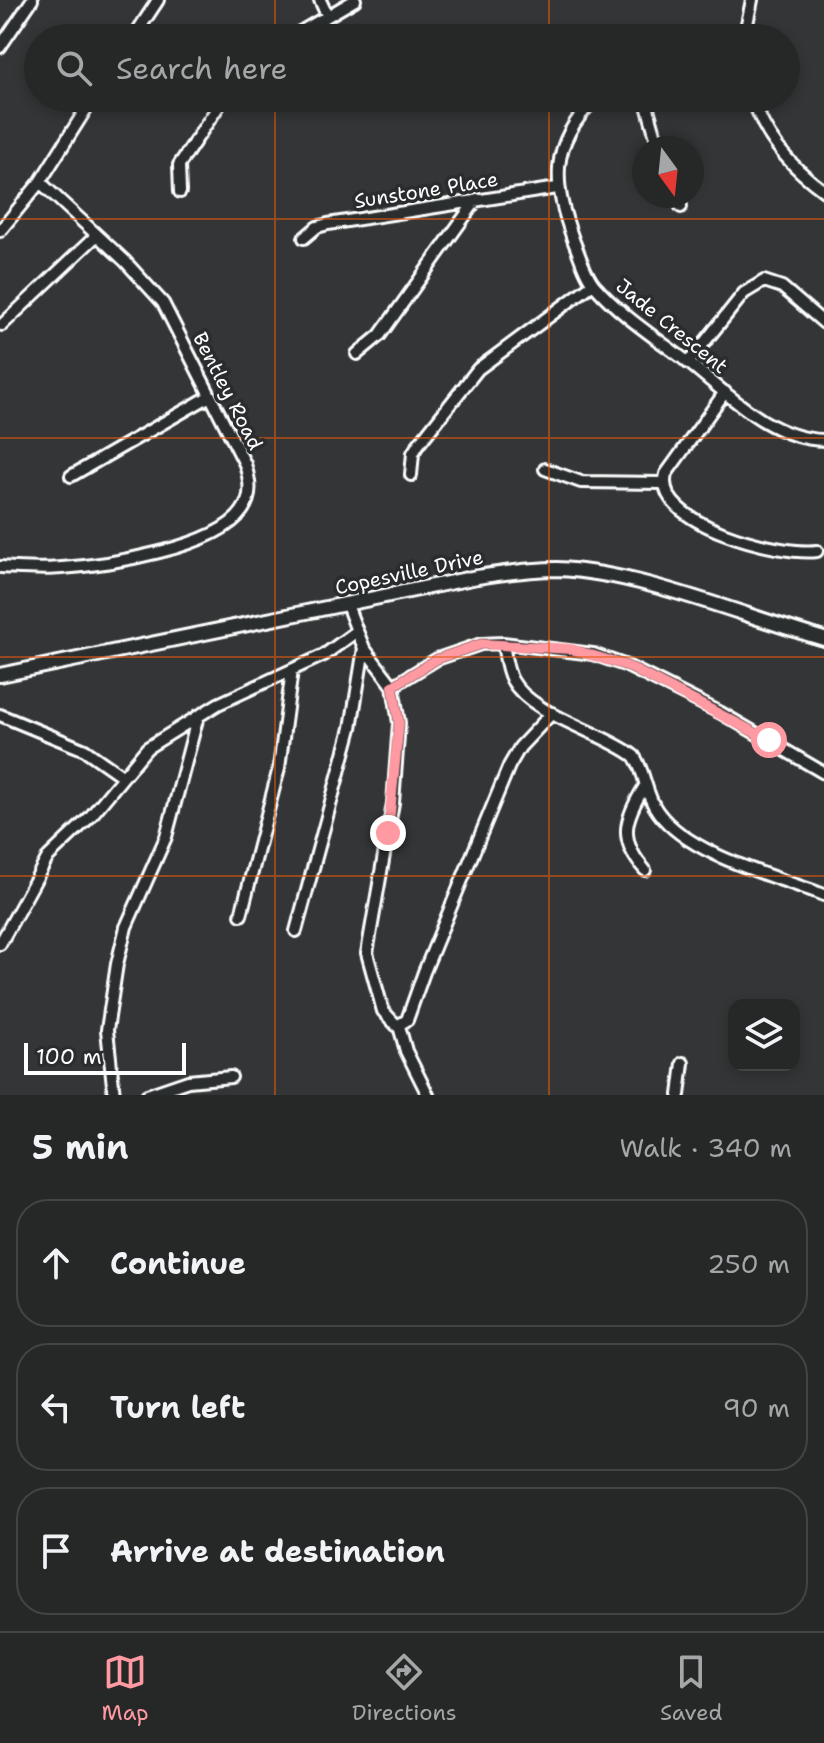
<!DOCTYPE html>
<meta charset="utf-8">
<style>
body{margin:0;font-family:"Shantell Sans",sans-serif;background:#2e3030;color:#f1f3f6}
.controls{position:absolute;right:24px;bottom:24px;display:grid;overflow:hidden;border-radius:16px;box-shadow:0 4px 12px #0003}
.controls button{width:72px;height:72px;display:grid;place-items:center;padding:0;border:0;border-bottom:2px solid #424445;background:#262828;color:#f1f3f6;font:40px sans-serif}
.compass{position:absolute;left:632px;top:136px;width:72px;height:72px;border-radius:50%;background:#262828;box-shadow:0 4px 12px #0003;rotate:165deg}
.scale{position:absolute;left:24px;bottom:20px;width:162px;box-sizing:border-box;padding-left:8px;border:4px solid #fff;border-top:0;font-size:22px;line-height:28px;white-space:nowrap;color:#fff;-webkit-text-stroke:6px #2a2d2e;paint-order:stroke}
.stop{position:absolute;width:24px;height:24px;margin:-18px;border:6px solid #ff9aa2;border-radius:50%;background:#fff}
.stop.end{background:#ff9aa2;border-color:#fff;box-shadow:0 2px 8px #0008}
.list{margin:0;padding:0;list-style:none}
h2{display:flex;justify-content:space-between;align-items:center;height:104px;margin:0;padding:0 32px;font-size:34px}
h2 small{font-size:26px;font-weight:400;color:#a4a6a8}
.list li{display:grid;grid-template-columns:52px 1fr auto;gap:24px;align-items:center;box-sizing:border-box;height:128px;margin:0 16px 16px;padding:0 16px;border:2px solid #424445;border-radius:32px}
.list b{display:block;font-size:30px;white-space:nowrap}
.list em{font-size:26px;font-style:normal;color:#a4a6a8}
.icon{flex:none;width:44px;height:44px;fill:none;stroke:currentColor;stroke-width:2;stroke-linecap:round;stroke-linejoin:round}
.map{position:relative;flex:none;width:824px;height:1095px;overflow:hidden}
.search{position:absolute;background:#262828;box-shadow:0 4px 12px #0003;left:24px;right:24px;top:24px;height:88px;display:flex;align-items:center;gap:20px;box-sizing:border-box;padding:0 28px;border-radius:44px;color:#a4a6a8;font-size:30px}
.sheet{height:536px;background:#262828}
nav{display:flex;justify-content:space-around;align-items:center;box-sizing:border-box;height:112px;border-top:2px solid #424445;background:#262828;font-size:22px;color:#a4a6a8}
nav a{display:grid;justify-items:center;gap:4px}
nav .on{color:#ff9aa2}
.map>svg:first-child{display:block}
</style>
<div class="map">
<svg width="824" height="1095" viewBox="0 0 824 1095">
<rect width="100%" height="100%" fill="#333536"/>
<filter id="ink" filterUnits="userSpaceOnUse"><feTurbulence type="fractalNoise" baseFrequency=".0125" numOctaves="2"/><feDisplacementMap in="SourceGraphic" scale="16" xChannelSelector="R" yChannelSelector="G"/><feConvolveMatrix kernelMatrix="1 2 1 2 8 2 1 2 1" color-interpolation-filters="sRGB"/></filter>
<g filter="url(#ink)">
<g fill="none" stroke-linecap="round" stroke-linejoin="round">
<g stroke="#fff" stroke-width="16">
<path id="minor" d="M320,0L327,15
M133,38L158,0
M290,38L355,0
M744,38L752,0
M0,47L32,0
M596,98C548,145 553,184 574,242C580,256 585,275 595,286C623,318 661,341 694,367C732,398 772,439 824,440
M645,98L659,148
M753,98C764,138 791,167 824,191
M180,192L179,165L224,98
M679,196L681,207
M0,231L40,182L93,98
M304,238L317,227L328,224L557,188
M2,325L97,235
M357,354L380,335L477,199
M688,363L744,293L764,281L782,287L824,323
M725,392L666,474C652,524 782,556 817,551
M545,469L581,482L663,483
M411,475L413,453L418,445L478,369L593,284
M71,476L210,396
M0,567C20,568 42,570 62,568C105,565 217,548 242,511C253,496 250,481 245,464L163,303L125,261L40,182
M357,631L364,648L393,686L437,659L481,644L503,643L593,654L627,666L721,713L824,773
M503,643C505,655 506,669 512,680C531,715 603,732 634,756C646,773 645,795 658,812C690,856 775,876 824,895
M393,686L399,723L393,803L367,953L383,1011L397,1026L407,1020L424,972L509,766L520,747L552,713
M0,715L85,750L122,776
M645,870C618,840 624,819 645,786
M241,915L279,768L292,670
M296,931L351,728L364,648
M0,944L48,857L90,817L147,748L218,704L324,655L357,631L347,605
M399,1026L406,1051L428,1095
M114,1095L107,1030L117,964L126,927L166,837L198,716
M147,1095L188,1081L231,1077
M679,1095L683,1063"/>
</g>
<g stroke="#fff" stroke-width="18">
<path id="tertiary" d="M0,675L477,577C503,573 530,569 557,569C640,572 743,616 824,639"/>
</g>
<use href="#minor" stroke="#2a2d2e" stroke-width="10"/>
<use href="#tertiary" stroke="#2a2d2e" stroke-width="12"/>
</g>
</g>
<g fill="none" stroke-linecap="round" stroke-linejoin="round" filter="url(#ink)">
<path stroke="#ff9aa2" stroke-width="10" d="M388,833L399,723L393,686L437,659L481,644L571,649L627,666L769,740"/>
</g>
<path fill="none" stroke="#e8590c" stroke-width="2" stroke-opacity="0.55" d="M275,0V38M549,0V38M275,98V1095M549,98V1095M0,219H824M0,438H824M0,657H824M0,876H824"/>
<g text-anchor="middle" stroke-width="7" stroke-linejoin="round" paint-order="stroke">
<g font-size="20" fill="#fff" stroke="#2a2d2e">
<text transform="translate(426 190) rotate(-9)" y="7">Sunstone Place</text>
<text transform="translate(672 326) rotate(39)" y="7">Jade Crescent</text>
<text transform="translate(228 391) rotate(63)" y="7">Bentley Road</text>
<text transform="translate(409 572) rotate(-12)" y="7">Copesville Drive</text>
</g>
</g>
</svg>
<div class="controls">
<button><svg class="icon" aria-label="layers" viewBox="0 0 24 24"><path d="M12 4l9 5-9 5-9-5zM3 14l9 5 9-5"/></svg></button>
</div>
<svg class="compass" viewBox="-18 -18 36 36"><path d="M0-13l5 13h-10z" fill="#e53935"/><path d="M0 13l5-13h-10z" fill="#a4a6a8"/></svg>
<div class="scale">100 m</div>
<div class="stop" style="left:769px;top:740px"></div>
<div class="stop end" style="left:388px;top:833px"></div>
<div class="search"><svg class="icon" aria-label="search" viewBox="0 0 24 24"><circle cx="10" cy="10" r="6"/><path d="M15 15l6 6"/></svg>Search here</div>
</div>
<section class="sheet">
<h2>5 min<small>Walk · 340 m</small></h2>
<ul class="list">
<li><svg class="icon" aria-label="ahead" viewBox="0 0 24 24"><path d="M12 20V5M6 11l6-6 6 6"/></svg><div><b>Continue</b></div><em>250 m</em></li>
<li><svg class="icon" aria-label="left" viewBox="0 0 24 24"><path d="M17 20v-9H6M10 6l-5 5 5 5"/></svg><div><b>Turn left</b></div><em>90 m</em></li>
<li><svg class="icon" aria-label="arrive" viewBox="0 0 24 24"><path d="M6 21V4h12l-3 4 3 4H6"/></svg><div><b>Arrive at destination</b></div></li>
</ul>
</section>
<nav>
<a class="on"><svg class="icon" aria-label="map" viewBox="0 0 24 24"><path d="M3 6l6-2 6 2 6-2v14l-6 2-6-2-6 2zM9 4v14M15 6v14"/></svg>Map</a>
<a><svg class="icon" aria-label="directions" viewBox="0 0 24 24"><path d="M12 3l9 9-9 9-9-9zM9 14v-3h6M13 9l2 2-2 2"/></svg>Directions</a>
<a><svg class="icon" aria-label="saved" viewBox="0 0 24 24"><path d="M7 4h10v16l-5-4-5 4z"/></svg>Saved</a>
</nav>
